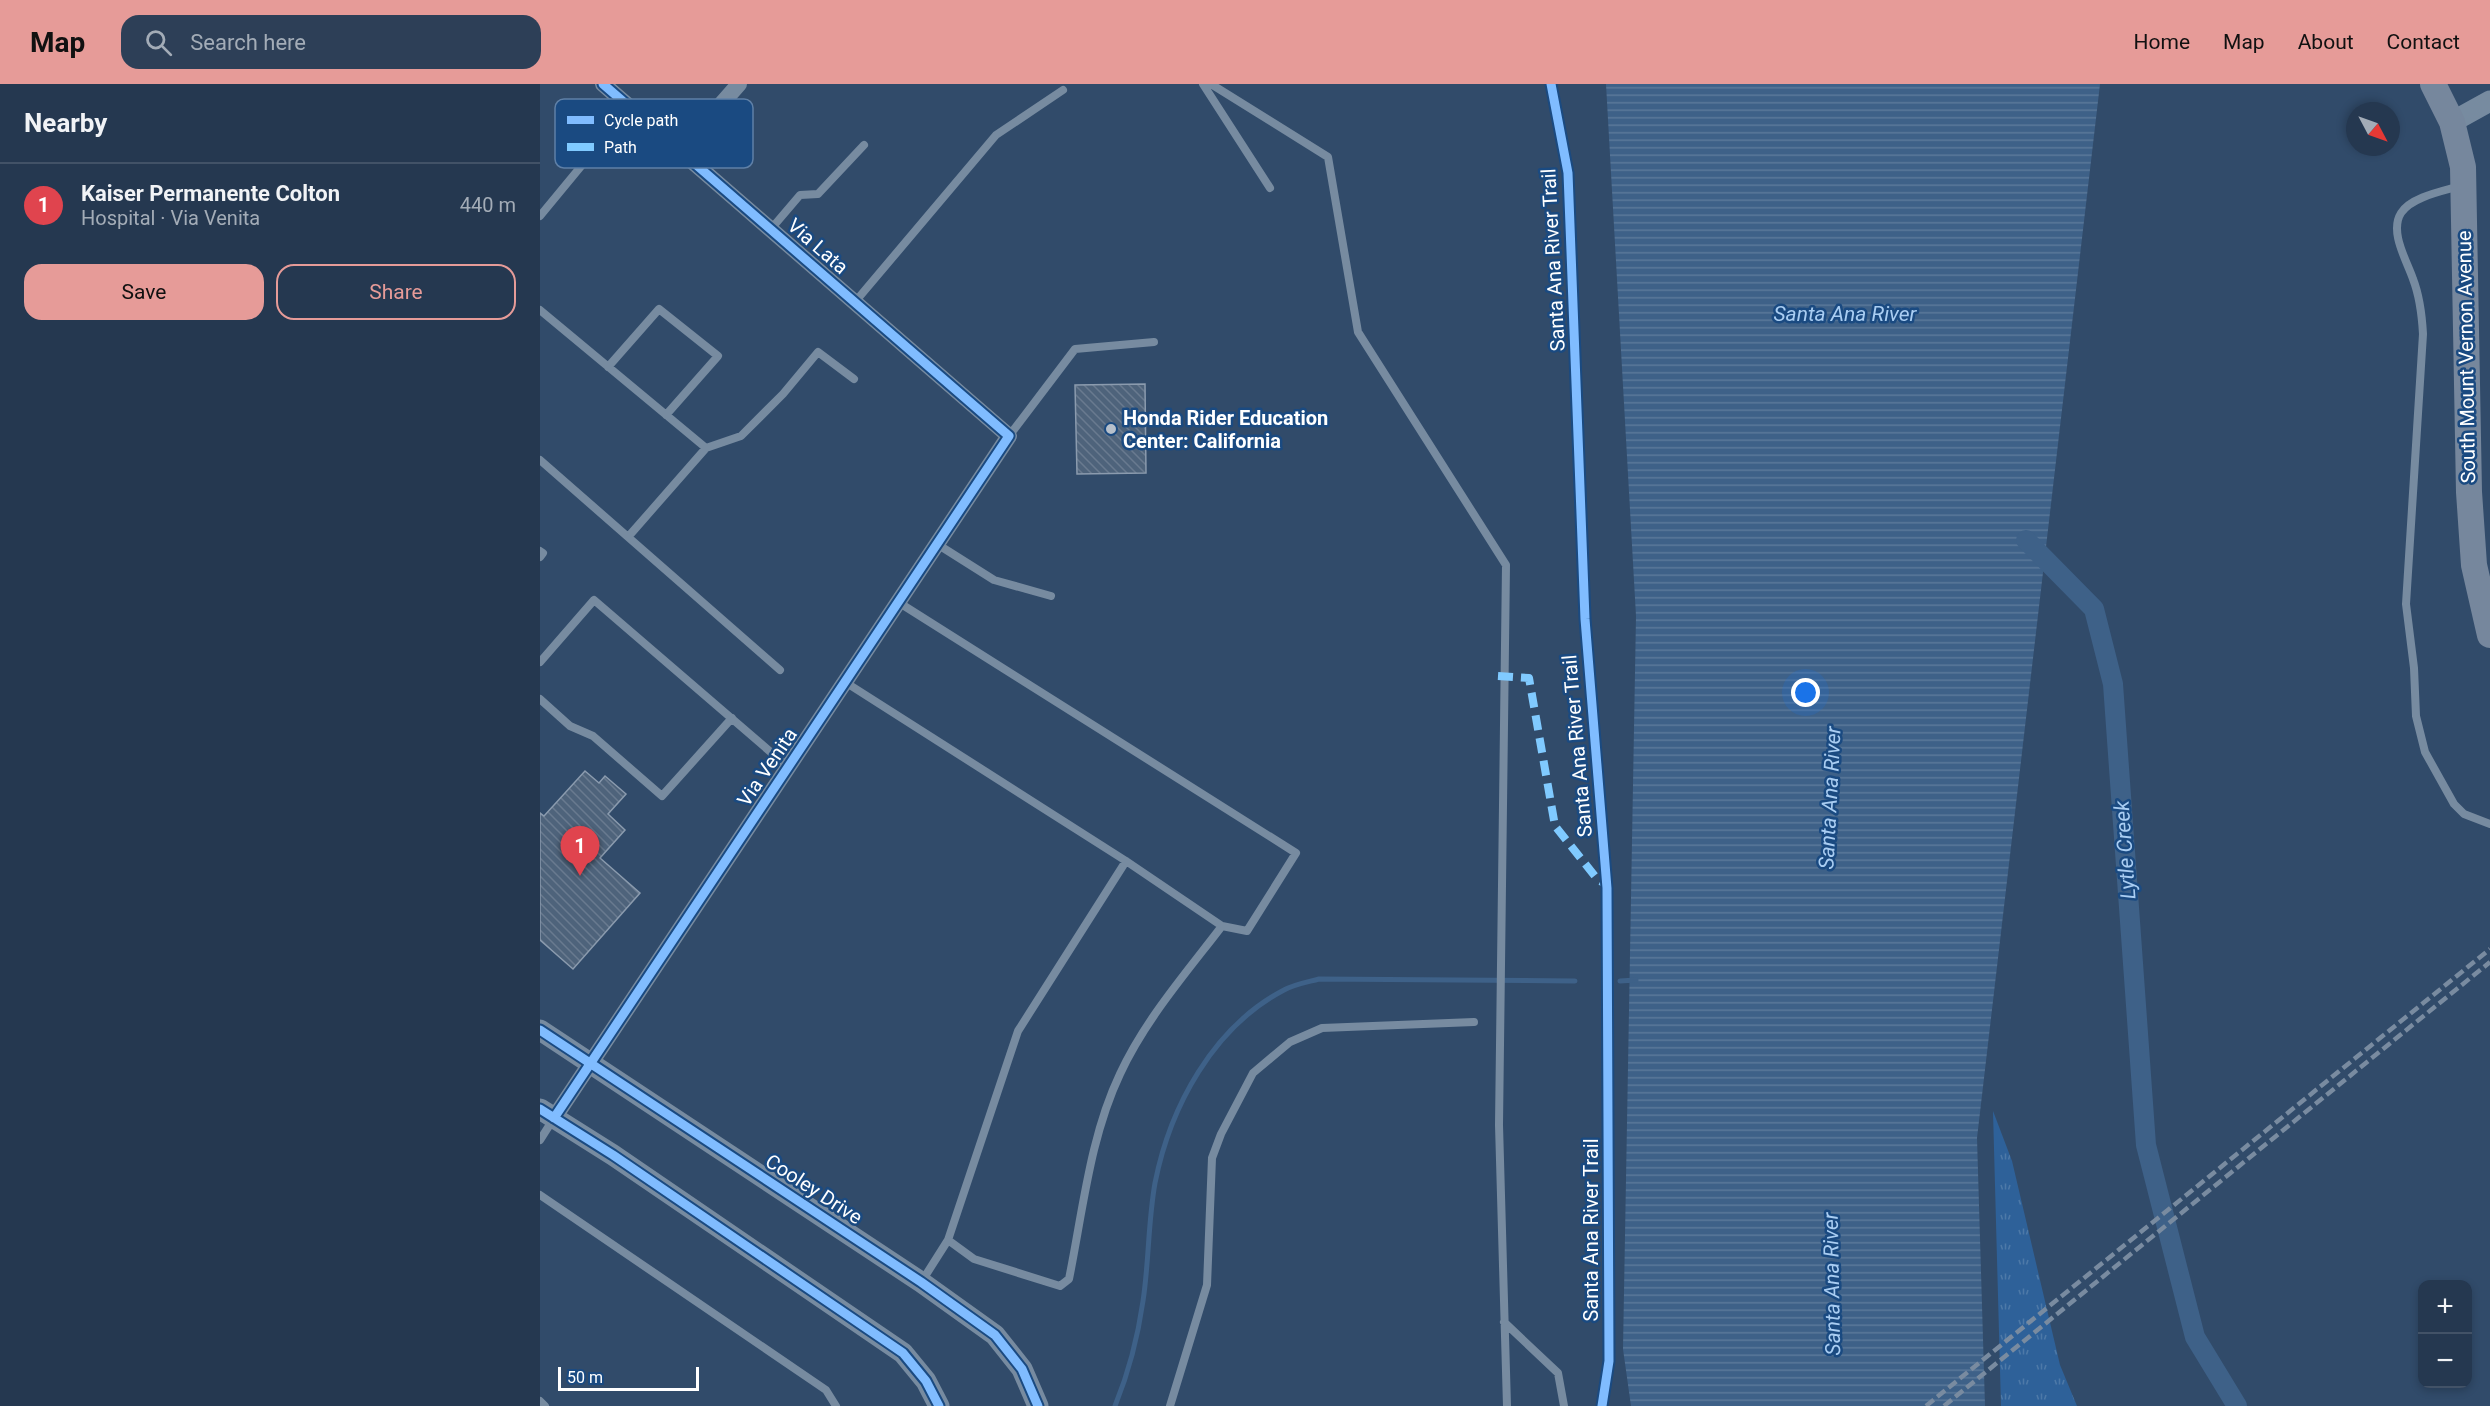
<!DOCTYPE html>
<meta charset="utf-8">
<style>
body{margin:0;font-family:Roboto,sans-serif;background:#2d3f57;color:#f1f3f6}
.controls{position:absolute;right:18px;bottom:18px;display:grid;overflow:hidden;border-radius:12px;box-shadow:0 3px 9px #0003}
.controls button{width:54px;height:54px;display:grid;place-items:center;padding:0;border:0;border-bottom:2px solid #425267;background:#253850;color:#f1f3f6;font:30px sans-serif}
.compass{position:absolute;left:1806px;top:18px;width:54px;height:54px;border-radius:50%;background:#253850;box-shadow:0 3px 9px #0003;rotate:131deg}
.scale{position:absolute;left:18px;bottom:15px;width:141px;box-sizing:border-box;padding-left:6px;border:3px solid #fff;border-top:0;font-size:16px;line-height:21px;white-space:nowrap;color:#fff;-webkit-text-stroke:4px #1a4a81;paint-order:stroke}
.you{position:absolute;left:1266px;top:609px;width:21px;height:21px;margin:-15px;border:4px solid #fff;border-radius:50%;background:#1a73e8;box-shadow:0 0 0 9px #1a73e833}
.badge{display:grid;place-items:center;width:39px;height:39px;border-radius:50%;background:#e69b98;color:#fff;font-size:20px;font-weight:700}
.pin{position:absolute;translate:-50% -50px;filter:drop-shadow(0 2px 3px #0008)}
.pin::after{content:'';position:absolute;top:32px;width:21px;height:18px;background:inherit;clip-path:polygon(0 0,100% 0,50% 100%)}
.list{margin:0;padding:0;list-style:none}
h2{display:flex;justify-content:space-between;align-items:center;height:78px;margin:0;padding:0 24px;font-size:26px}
h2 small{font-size:20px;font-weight:400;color:#a3acb7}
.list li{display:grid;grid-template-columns:39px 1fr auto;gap:18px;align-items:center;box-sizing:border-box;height:84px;padding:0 24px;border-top:2px solid #425267}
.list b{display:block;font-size:22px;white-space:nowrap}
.list p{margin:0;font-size:20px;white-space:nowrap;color:#a3acb7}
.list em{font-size:20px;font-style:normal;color:#a3acb7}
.actions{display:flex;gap:12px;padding:18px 24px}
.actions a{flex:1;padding:14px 0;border:2px solid #e69b98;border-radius:18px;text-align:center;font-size:21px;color:#e69b98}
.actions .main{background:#e69b98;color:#111}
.icon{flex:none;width:33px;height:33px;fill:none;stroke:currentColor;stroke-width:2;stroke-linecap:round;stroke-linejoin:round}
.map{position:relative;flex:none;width:1950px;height:1322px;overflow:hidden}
header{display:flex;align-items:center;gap:36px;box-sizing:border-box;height:84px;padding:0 30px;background:#e69b98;color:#111}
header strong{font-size:28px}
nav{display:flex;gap:33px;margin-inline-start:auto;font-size:21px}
.search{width:420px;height:54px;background:#2d3f57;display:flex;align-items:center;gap:15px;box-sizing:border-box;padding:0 21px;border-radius:18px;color:#a3acb7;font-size:22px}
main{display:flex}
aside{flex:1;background:#253850}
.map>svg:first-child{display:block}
</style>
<header>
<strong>Map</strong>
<div class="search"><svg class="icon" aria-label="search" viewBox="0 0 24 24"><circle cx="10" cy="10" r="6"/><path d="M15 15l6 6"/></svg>Search here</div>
<nav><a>Home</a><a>Map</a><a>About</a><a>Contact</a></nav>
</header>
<main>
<aside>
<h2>Nearby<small></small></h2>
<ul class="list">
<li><span class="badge" style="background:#e0444e">1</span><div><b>Kaiser Permanente Colton</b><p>Hospital · Via Venita</p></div><em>440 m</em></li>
</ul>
<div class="actions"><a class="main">Save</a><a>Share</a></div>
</aside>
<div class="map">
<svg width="1950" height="1322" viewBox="0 0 1950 1322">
<defs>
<pattern id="grass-tufts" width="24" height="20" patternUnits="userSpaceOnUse" patternTransform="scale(1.5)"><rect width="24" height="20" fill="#2e6199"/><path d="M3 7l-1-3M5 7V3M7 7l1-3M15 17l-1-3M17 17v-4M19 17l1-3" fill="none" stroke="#4d79a8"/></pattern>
<pattern id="water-rules" width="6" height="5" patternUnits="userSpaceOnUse" patternTransform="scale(1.5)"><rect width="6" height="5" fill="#3e6188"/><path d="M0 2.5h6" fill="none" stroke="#5b799a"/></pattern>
<pattern id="building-back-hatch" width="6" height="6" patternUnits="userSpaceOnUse" patternTransform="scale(1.5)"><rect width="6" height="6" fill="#4e637b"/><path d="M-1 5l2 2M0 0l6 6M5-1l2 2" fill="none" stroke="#697a8f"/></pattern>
</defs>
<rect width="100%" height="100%" fill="#314b6a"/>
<path fill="url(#grass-tufts)" d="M1453,1027L1472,1077L1520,1281L1537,1322H1461Z"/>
<path fill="url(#water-rules)" d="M1066,0H1560L1437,1054L1445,1322H1091L1083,1265L1096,532Z"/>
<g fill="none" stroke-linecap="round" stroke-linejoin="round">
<path stroke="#3e6188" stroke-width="5" d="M1080,897L1096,896
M575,1322C588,1290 598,1252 603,1217C609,1178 608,1138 615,1099C630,1023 673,943 744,906C755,900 768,898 779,895L1035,897"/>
<path stroke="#3e6188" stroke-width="20" d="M1486,456L1554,525L1573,600L1606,1061L1655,1253L1697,1322"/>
</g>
<path fill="url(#building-back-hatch)" stroke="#8b9bae" stroke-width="1.5" d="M605,300L606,389L537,390L535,301Z
M45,687L59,699L65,692L86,710L68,730L85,746L60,774L100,809L33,885L0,856V729L4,732Z"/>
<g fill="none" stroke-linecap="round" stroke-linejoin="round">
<path stroke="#778ba0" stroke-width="8" d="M663,0L730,104
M671,0L788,73L818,248L966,481L959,1041L967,1322
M1920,102C1903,107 1871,113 1861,129C1849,148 1867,177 1873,195C1880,213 1882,232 1883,250L1866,520L1874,584L1876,632L1885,668L1914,720L1924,730L1950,740
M0,132L90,23
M231,145L260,111L278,110L324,61
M315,218L456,51L523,6
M0,226L166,364L201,352L243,310L278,268L314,295
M68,283L119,225L178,272L126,331
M469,352L535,265L614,258
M0,376L240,586
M88,453L166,364
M397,460L454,496L511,512
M0,467L3,469L0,473
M358,518L756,769L707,847L682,842C646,889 605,936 580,990C550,1053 543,1126 529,1195L520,1202L434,1175L408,1156L382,1197
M0,578L54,516L248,683
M305,598L586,777L682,842
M0,615L30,642L53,652L122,712L192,634
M0,1056L14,1034
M0,1111L286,1306L296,1322
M408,1156L478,947L586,777
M964,1238L1018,1289L1024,1322
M0,1317L5,1322
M630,1322L667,1201L672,1074L681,1050L713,989L750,958L782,944L934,938"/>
<path stroke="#778ba0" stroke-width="16" d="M140,67L199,0
M14,1034L469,352L63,0"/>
<path stroke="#778ba0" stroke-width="21" d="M1912,38L1950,17
M0,946L381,1198L455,1251L482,1285L498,1322
M0,1025L73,1071L363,1269L386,1297L399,1322"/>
<path stroke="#76879d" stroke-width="26" d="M1893,0L1912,38L1923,83L1929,408L1934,481L1950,551"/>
<path stroke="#798ba0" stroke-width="4.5" stroke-dasharray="10 4.5" stroke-linecap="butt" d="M1386,1322L1950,865
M1404,1322L1950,878"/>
<path stroke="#80caff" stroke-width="8" stroke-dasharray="15 8" stroke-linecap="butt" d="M958,592L989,594L1015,742L1058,796L1066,800"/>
<g stroke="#1a4a81" stroke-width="13">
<path id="cycleway" d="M1011,0L1028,89L1045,535L1067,804L1069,1277L1062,1322
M0,946L381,1198L455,1251L482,1285L498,1322
M0,1025L73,1071L363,1269L386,1297L399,1322
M14,1034L469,352L63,0"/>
</g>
<use href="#cycleway" stroke="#80bcff" stroke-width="9"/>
</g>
<circle fill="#b7c0cb" stroke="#1a4a81" stroke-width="2" cx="571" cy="345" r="6"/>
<g text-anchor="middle" stroke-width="5" stroke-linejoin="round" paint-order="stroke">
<g font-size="20" fill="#fff" stroke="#1a4a81">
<text transform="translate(278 162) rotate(41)" y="7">Via Lata</text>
<text transform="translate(1013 176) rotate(-93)" y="7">Santa Ana River Trail</text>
<text transform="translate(1926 273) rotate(-91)" y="7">South Mount Vernon Avenue</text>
<text transform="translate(1037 662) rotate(-95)" y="7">Santa Ana River Trail</text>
<text transform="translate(227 683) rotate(-56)" y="7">Via Venita</text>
<text transform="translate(274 1105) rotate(33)" y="7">Cooley Drive</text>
<text transform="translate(1051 1146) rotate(-90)" y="7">Santa Ana River Trail</text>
</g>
<g font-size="20" font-weight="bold" fill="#fff" stroke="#1a4a81" text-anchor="start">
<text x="583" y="341">Honda Rider Education<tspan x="583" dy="23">Center: California</tspan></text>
</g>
<g font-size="21" font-style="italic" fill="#a9cdf2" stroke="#1a4a81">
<text x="1305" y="237">Santa Ana River</text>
<text transform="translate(1290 714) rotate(-87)" y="7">Santa Ana River</text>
<text transform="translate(1585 766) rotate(-94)" y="7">Lytle Creek</text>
<text transform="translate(1292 1200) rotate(-91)" y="7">Santa Ana River</text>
</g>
</g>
<rect x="15" y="15" width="198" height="69" rx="9" fill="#1a4a81" stroke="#5f80a7" stroke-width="1.5"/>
<rect x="27" y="32" width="27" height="8" fill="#80bcff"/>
<rect x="27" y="59" width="27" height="8" fill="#80caff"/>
<g font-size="16" fill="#fff">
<text x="64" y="42">Cycle path</text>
<text x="64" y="69">Path</text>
</g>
</svg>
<div class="controls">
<button>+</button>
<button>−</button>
</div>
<svg class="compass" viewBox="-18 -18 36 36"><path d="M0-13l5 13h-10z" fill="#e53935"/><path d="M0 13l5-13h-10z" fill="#a3acb7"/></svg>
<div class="scale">50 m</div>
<div class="you"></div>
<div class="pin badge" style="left:40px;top:792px;background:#e0444e">1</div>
</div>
</main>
